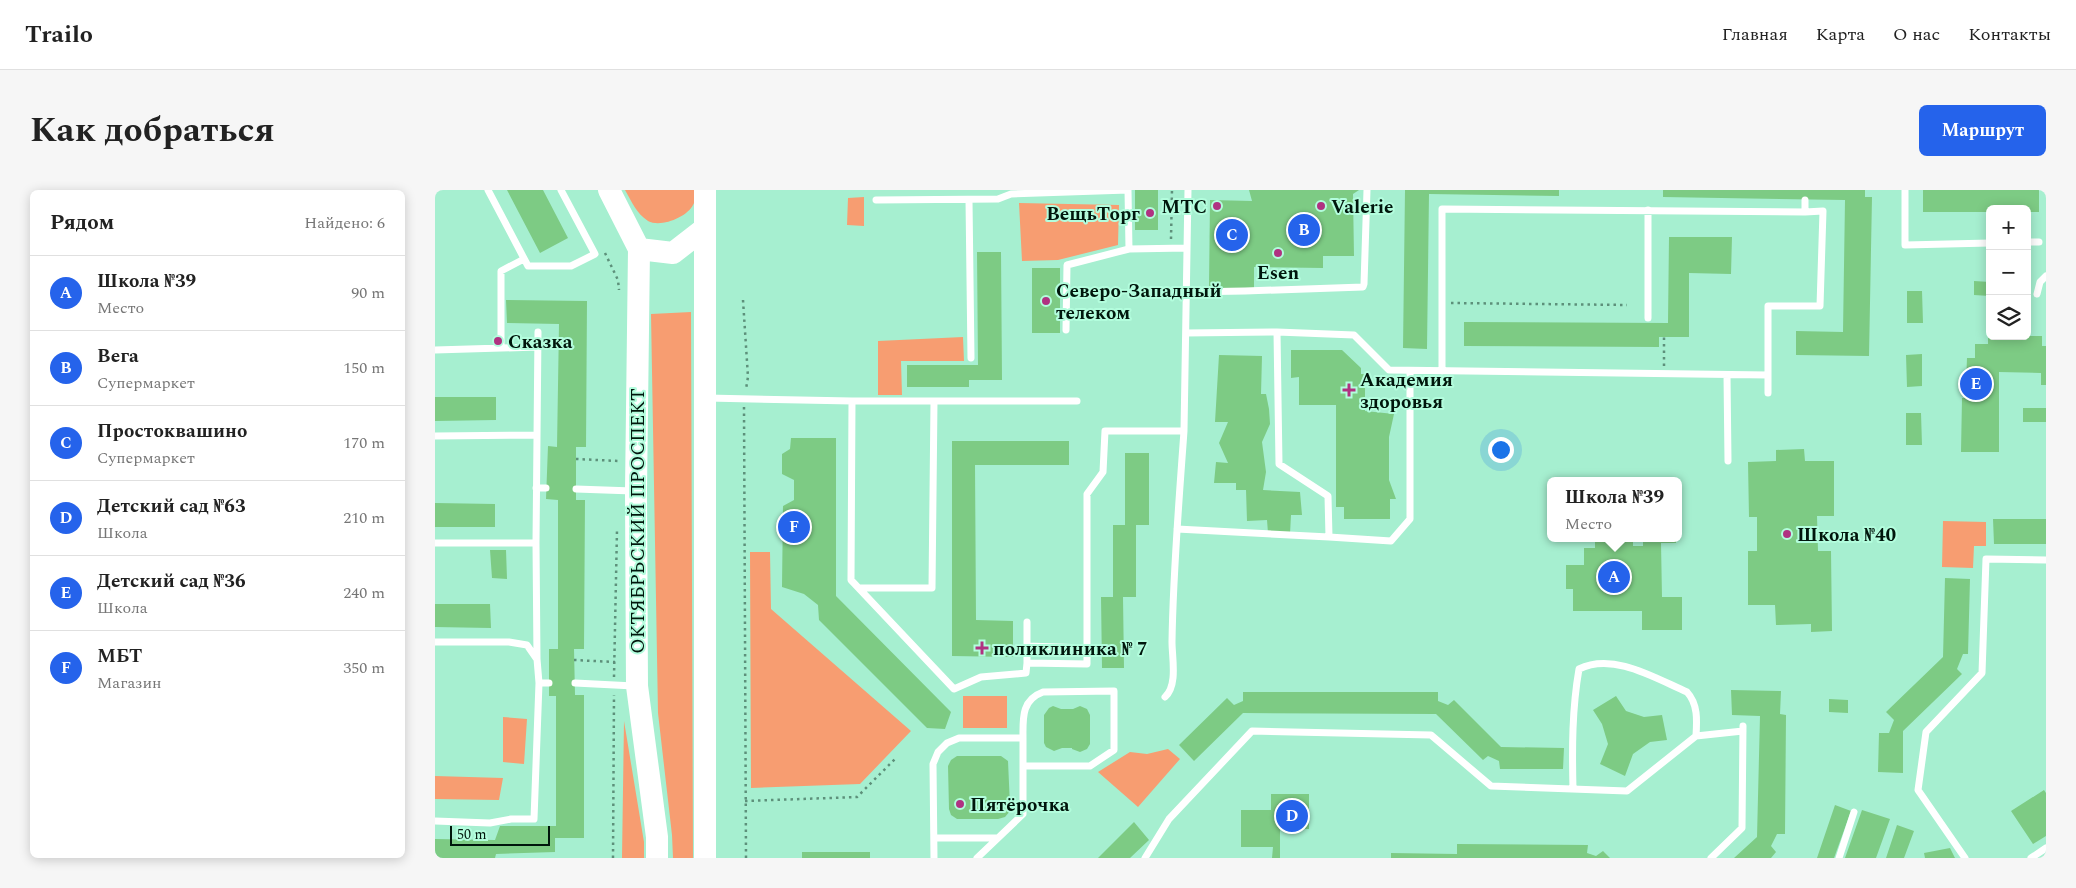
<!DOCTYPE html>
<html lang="ru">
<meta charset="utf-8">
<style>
body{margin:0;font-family:Spectral,serif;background:#f6f6f6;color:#222}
.controls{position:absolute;right:15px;top:15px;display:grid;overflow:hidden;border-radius:8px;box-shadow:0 2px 12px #0003}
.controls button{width:45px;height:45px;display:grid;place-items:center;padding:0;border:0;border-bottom:1px solid #e0e0e0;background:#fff;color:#222;font:25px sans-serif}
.scale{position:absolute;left:15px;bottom:12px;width:100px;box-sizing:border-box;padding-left:5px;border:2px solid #00160c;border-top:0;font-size:14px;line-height:18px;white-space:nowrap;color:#00160c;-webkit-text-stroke:4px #b3fddd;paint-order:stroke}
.you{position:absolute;left:1065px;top:259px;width:18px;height:18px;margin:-12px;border:4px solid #fff;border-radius:50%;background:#1a73e8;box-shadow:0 0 0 8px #1a73e833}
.badge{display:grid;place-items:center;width:32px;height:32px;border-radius:50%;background:#2563eb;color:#fff;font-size:16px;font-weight:700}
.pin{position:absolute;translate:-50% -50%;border:2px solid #fff;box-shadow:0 1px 5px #0006}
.popup{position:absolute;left:1112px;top:287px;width:135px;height:65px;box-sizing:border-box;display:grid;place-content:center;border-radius:8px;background:#fff;filter:drop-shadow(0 1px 4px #0005);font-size:16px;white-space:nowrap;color:#767676}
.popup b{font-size:19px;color:#222}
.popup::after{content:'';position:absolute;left:50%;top:100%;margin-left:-10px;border:10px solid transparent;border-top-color:#fff}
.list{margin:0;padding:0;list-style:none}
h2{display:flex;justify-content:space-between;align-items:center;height:65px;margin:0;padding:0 20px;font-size:21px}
h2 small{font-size:16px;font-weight:400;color:#767676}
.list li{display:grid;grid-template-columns:32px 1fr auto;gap:15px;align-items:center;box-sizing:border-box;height:75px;padding:0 20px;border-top:1px solid #e0e0e0}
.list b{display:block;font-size:19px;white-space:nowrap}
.list p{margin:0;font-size:16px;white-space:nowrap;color:#767676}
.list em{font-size:16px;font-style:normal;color:#767676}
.icon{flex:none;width:28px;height:28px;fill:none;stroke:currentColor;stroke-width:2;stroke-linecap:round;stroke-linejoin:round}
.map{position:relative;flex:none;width:1611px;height:668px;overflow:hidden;border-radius:8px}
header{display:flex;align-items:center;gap:30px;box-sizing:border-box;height:70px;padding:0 25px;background:#fff;border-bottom:1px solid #e0e0e0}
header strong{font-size:24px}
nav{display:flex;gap:28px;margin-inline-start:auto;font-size:18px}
.intro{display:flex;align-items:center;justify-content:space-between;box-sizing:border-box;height:120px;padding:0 30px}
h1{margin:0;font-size:35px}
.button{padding:12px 22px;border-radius:8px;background:#2563eb;color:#fff;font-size:18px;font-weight:700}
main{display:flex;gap:30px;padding:0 30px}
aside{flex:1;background:#fff;border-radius:8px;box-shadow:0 2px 12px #0003}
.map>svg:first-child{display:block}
</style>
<header>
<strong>Trailo</strong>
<nav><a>Главная</a><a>Карта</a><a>О нас</a><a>Контакты</a></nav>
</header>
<div class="intro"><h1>Как добраться</h1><a class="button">Маршрут</a></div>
<main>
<aside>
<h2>Рядом<small>Найдено: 6</small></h2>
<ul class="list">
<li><span class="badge">A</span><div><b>Школа №39</b><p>Место</p></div><em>90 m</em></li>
<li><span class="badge">B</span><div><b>Вега</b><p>Супермаркет</p></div><em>150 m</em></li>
<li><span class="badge">C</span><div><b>Простоквашино</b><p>Супермаркет</p></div><em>170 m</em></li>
<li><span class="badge">D</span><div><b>Детский сад №63</b><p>Школа</p></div><em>210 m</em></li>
<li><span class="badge">E</span><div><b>Детский сад №36</b><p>Школа</p></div><em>240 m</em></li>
<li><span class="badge">F</span><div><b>МБТ</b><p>Магазин</p></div><em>350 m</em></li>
</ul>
</aside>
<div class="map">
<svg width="1611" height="668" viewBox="0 0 1611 668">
<rect width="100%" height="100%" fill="#a6efd0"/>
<path fill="#f79d71" d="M190,0H261C261,6 261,10 258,15C252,27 226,38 213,31C201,23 197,12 190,0Z
M429,7V36L412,35L413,8Z
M584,13L684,15L683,55L623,70L587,71Z
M256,122L258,668H238L237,645L223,523L216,124Z
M528,147L529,171H466L467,205H443V151Z
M1508,331L1551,332V356H1539L1538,378L1507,377Z
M315,362H335L336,419L476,541L425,594L316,598Z
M528,506H572V538H528Z
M68,527L92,529L89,574L68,572Z
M189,531L209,652V668H187Z
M733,559L745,569L703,617L663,582L695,562L712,564Z
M0,586L68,588L64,610L0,609Z"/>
<path fill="#7dcb84" d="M72,0H108L133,48L105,63Z
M700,0H723V40H700Z
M814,0H924L918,4L919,66H888V78L819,77V99L774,98L775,10L817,11Z
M970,0H1124V6L994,4L992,159L968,158Z
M1228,0H1430V7H1437L1434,166L1361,165V141L1408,142L1410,10L1228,7Z
M1488,0H1604V22H1592V19H1555V22H1488Z
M1234,47H1297L1296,84L1254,83V147H1224V157L1029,156V132L1233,133Z
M542,62H566L567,190H534V197H472V175H543Z
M597,78H625V143H597Z
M1539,91L1555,92V106L1539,105Z
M1472,101H1487L1488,133H1472Z
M71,110L152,111L151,257H141V310H150L149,459H139L140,505H149V648H120V662L61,664L60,668H0V649L60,650L65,636H121V506H114V459H123V310L111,309L113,256L122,257L124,134L72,133Z
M1553,146H1607V156H1611V195H1606V183L1564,182V262H1526L1527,208H1548V195L1531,194L1532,168H1540V154H1553Z
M856,160H907L926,178V184H930V221L959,224L954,247V290L961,309H955V329H909V317H901V215H864V187L856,188Z
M1487,164V196L1472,197L1471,165Z
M784,165L827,166L826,204H831L834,219L835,234L827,252L831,282L828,300L865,302L867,325H856L855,344L833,343L832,330L812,331L811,300H801V293H779L781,272L793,273L784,253L793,232H780Z
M0,207H61V230L0,231Z
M1588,218H1611V232H1588Z
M1471,223H1486L1487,255H1471Z
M356,248H401V406L516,522L510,539L492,538L384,430L383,415L369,404L347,397L348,316L359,310V290L347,284V264L355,259Z
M517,251H634V275H540L541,430L578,431V467L517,466Z
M1369,259L1370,271H1399V326H1382L1383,361H1396L1397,441L1376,442V434L1341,435L1340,415H1313V361H1322V327H1314L1313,272L1341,271V260Z
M690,263H714V335H701V407H688L689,478H667L666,407H678V335H690Z
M0,313L60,314V337H0Z
M1558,329H1611V354H1559Z
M1160,348H1198V356H1208V348H1241V353H1226L1227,407H1247V440H1207V421H1138V399H1131V375H1149V358H1160Z
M55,360H71L72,389L57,388Z
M1510,388L1535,389L1533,464H1528L1522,479L1527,484L1468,541V583L1443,582L1444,543H1454L1459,530L1451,522L1508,467Z
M0,414H55L56,438L0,437Z
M1296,500L1346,501L1345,524L1351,525L1350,644H1342L1336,656L1341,662L1336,668H1299L1322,647L1325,526L1297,525Z
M808,502H1003V511L1013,515L1019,510L1066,557L1129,558L1128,579H1065L1064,571L1053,566L1048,570L1001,524L808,523L759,571L744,555L792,508L799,515L808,511Z
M1181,506L1191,521L1209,527L1227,525L1232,550L1215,552L1198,564L1190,586L1165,574L1173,554L1167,534L1158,520Z
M1394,509L1413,510V523L1394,522Z
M618,516L626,519H638L645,516L652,519L655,525V554L652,559L645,562L637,559V558H627L619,561L611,557L609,553V525L614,518Z
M522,566H566L573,571L575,616V621L570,627L563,629H522L516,625L514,619L513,576L516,570Z
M1609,600L1611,603V646L1598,654L1576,621Z
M836,604H874V639H845V668H837L838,657H806V620H836Z
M1400,615L1416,621L1399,668H1382Z
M1427,620L1455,629L1441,668H1410Z
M699,632L714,650L695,668H663Z
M1462,635L1479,641L1469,668H1451Z
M1022,654L1153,655L1152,663L1161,666L1168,661L1175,668H956V663L1022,664Z
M1515,658L1520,668H1490L1489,663Z
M367,662H435V668H367Z"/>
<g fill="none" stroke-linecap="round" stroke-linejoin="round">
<path stroke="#5d907a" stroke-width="2.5" stroke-dasharray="2.5 4" stroke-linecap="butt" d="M736,49L737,0
M170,63L183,90L184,100
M308,110L313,187L311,199
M1016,113L1192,115
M1229,176V147
M309,217L311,668
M141,269L183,271
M139,470L180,472
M179,487L182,340
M310,611L422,607L461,568
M178,668L179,505"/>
<path stroke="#fff" stroke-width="7" d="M53,0L93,76H136L160,64L126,0
M1470,0V55L1555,53
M441,10L563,9L576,4L693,0L694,59L752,58
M534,10L536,168
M1592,52H1604
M752,102L810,101L928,97L929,94L932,0
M1602,104L1605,92L1611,86
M1213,128V20
M631,140L632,75L694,59
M842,142L844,274L893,306L894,347L956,351L975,329V181
M751,143L842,142L919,145L954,180L1333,185
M66,158V81L89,69
M0,160L103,157
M1007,181V19L1370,22V10
M1292,185L1293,271
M1333,203V116H1385L1388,21L1370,22
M272,208L417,211H642
M417,211L416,390L519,499L546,487L591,483L592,473L652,474V458
M0,246L102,245
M101,298H111
M141,299L198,301
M742,339L894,347
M0,353H101
M424,398H497L499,211
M0,452H74L92,455L101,468
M592,456L652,458V304L668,282L670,241H749L753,0
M592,473V432
M104,493H114
M140,493L199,496
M730,507C743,495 737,468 737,452C738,382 744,311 749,241
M588,548C588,529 586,510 608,502L679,501V560L655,576H588
M1138,599C1137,559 1137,519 1144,479C1178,462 1220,488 1252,502C1263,514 1262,530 1261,546
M0,631L55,633L76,629H99L104,493L102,469L101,353L103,142
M499,648H563L588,624V548H524L512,553L503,562L498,574L499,668
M542,668L563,648
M710,668L734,629L817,541L996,545L1056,596L1192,601L1261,546L1308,541
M1276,668L1307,638L1308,536
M1404,668L1419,622
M1530,668L1483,600L1491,542L1547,483L1551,369L1611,370
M1596,668L1611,658"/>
<path stroke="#fff" stroke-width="22" d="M174,0L204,59L201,301L202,496L222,647V668
M204,59L238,63L269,39
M270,668V0"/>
</g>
<g fill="#b03281" stroke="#b3fddd" stroke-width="2">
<circle cx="782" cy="16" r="5"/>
<circle cx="886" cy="16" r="5"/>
<circle cx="715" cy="23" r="5"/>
<circle cx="843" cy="63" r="5"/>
<circle cx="611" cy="111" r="5"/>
<circle cx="63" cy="151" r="5"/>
<path d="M911.5 192.5h5v5h5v5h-5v5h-5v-5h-5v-5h5z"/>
<circle cx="1352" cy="344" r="5"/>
<path d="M544.5 450.5h5v5h5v5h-5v5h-5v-5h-5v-5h5z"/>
<circle cx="525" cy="614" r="5"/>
</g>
<g text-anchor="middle" stroke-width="4" stroke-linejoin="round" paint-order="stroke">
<g font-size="19" font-weight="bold" fill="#00160c" stroke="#b3fddd" text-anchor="start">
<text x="772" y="23" text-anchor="end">МТС</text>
<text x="896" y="23">Valerie</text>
<text x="705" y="30" text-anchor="end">ВещьТорг</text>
<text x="843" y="89" text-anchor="middle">Esen</text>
<text x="621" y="107">Северо-Западный<tspan x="621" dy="22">телеком</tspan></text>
<text x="73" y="158">Сказка</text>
<text x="925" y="196">Академия<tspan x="925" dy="22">здоровья</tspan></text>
<text x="1362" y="351">Школа №40</text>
<text x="558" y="465">поликлиника № 7</text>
<text x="535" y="621">Пятёрочка</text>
</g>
<g font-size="19" fill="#00160c" stroke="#b3fddd">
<text transform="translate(202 331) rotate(-90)" y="7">ОКТЯБРЬСКИЙ ПРОСПЕКТ</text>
</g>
</g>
</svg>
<div class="controls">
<button>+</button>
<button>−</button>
<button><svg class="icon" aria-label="layers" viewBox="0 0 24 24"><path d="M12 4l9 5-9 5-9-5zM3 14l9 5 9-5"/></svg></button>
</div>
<div class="scale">50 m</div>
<div class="you"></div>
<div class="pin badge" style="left:1179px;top:387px">A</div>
<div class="popup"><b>Школа №39</b>Место</div>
<div class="pin badge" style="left:869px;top:40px">B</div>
<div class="pin badge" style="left:797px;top:45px">C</div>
<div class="pin badge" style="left:857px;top:626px">D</div>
<div class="pin badge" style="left:1541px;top:194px">E</div>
<div class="pin badge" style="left:359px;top:337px">F</div>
</div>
</main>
